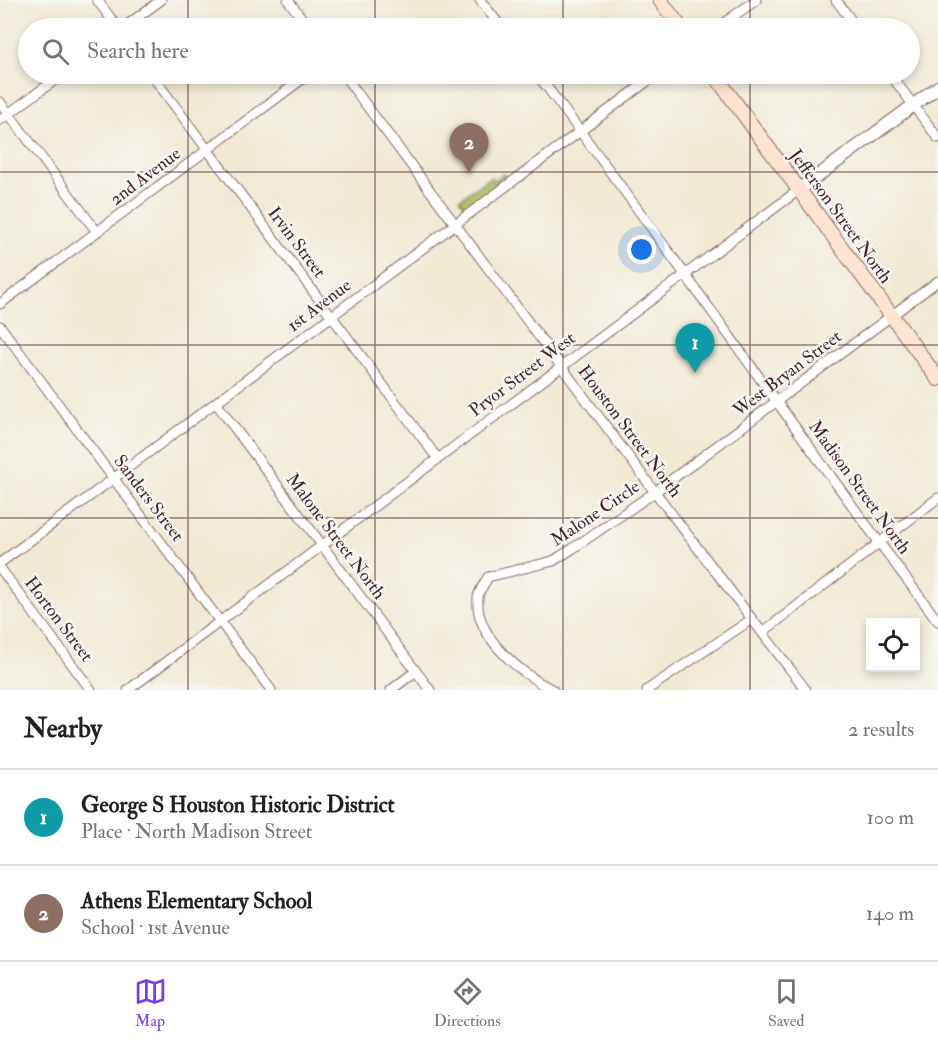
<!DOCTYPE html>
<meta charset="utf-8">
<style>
body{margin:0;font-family:"IM FELL Double Pica",serif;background:#f6f6f6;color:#202124}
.controls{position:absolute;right:18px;bottom:18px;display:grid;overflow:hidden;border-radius:0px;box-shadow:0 3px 9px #0003}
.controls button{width:54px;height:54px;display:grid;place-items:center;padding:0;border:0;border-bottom:2px solid #e0e0e0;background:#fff;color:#202124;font:30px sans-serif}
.you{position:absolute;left:642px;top:250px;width:21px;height:21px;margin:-15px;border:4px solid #fff;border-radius:50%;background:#1a73e8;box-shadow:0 0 0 9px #1a73e833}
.badge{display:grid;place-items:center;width:39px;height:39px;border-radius:50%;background:#7c3aed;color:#fff;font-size:20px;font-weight:700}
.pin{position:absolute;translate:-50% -50px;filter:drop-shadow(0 2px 3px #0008)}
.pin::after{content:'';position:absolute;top:32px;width:21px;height:18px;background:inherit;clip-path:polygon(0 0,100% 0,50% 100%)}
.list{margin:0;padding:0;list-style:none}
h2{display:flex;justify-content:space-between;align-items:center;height:78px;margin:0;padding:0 24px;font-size:26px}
h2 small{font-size:20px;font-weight:400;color:#757577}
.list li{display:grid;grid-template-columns:39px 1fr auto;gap:18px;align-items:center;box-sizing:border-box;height:96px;padding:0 24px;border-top:2px solid #e0e0e0}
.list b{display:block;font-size:22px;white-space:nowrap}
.list p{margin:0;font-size:20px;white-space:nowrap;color:#757577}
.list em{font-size:20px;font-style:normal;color:#757577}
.icon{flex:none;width:33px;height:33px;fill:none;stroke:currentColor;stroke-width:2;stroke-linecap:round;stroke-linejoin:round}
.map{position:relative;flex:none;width:938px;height:690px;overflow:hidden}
.search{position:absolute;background:#fff;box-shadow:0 3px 9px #0003;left:18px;right:18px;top:18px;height:66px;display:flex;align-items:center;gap:15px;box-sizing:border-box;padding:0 21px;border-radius:33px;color:#757577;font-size:22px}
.sheet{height:270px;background:#fff}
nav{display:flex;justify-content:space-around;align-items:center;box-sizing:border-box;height:84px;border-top:2px solid #e0e0e0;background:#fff;font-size:16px;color:#757577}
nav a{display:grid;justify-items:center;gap:3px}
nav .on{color:#7c3aed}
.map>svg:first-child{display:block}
</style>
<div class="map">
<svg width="938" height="690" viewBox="0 0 938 690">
<rect width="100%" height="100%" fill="#f6f6f2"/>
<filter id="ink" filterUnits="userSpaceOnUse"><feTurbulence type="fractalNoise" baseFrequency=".0167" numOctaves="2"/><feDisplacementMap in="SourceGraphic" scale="12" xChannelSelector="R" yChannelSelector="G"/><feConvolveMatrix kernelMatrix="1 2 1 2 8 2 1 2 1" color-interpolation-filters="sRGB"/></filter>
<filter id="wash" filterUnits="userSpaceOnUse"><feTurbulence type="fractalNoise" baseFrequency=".008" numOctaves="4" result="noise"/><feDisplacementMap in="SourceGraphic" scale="24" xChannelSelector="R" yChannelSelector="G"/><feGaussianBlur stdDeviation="1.35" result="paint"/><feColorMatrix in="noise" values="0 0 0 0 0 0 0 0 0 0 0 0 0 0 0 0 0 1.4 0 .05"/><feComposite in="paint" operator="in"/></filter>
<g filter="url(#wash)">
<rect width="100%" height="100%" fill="#f1e9d4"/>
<path fill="#aabe62" stroke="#7a6e46" stroke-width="1.5" d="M503,174L507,178L471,207L465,206L460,199L491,177L494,181Z"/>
</g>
<g filter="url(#ink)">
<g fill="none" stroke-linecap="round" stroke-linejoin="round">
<g stroke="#846666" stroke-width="11">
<path id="minor" d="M97,0L118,28
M288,0L309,28
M480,0L502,28
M836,0L857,28
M123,28L161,0
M717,28L756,0
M151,74L438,459
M343,74L655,492L806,690
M537,74C674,253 801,441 938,621
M890,74L938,138
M0,102L97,232
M0,120L63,74
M0,304L309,74
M0,326L271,690
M216,403L430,690
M0,563L657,74
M0,568L91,690
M763,632L938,498
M128,690L800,189
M391,690L416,671
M553,690C523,675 474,637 478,598C478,592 485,583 488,577L553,561L572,549L655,492L938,281
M647,690L752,619"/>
</g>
<g stroke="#846666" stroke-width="14">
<path id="tertiary" d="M800,189L938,87"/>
</g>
<g stroke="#846666" stroke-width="16">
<path id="secondary" d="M660,0L681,28
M714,74L938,379"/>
</g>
<use href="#minor" stroke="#fff" stroke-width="9"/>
<use href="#tertiary" stroke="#fff" stroke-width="12"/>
<use href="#secondary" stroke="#fee3d1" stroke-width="14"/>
</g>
</g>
<path fill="none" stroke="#4a1f2b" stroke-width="1.5" stroke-opacity="0.55" d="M188,0V28M375,0V28M563,0V28M750,0V28M188,74V690M375,74V690M563,74V690M750,74V690M0,172H938M0,345H938M0,518H938"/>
<g text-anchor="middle" stroke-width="5" stroke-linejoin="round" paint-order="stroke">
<g font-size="18" fill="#4a1f2b" stroke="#f6f6f2">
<text transform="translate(145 176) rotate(-37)" y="6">2nd Avenue</text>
<text transform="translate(841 216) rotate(54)" y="6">Jefferson Street North</text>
<text transform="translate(297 242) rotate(53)" y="6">Irvin Street</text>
<text transform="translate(319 305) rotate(-37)" y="6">1st Avenue</text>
<text transform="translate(787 373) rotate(-37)" y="6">West Bryan Street</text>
<text transform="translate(522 374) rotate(-37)" y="6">Pryor Street West</text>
<text transform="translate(630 431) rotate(53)" y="6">Houston Street North</text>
<text transform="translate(860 487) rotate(54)" y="6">Madison Street North</text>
<text transform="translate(149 498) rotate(53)" y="6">Sanders Street</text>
<text transform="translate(595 513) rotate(-34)" y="6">Malone Circle</text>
<text transform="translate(336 536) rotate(53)" y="6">Malone Street North</text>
<text transform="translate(59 619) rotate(53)" y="6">Horton Street</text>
</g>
</g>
</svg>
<div class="controls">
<button><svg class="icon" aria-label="locate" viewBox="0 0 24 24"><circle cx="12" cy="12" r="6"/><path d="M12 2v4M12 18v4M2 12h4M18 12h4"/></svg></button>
</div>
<div class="you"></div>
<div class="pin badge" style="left:695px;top:373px;background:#0f9aa8">1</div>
<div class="pin badge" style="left:469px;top:173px;background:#8d6e63">2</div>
<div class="search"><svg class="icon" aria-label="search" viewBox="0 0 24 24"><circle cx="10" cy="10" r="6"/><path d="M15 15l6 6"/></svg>Search here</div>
</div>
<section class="sheet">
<h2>Nearby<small>2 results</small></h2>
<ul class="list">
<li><span class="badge" style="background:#0f9aa8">1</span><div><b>George S Houston Historic District</b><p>Place · North Madison Street</p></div><em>100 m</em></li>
<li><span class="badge" style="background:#8d6e63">2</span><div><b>Athens Elementary School</b><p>School · 1st Avenue</p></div><em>140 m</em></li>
</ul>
</section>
<nav>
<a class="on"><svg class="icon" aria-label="map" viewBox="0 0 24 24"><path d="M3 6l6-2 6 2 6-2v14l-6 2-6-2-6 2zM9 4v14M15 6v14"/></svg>Map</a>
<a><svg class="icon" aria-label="directions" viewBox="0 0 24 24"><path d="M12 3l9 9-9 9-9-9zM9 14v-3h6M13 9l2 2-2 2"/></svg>Directions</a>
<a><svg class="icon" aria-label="saved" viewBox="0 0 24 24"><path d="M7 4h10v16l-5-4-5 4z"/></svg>Saved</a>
</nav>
